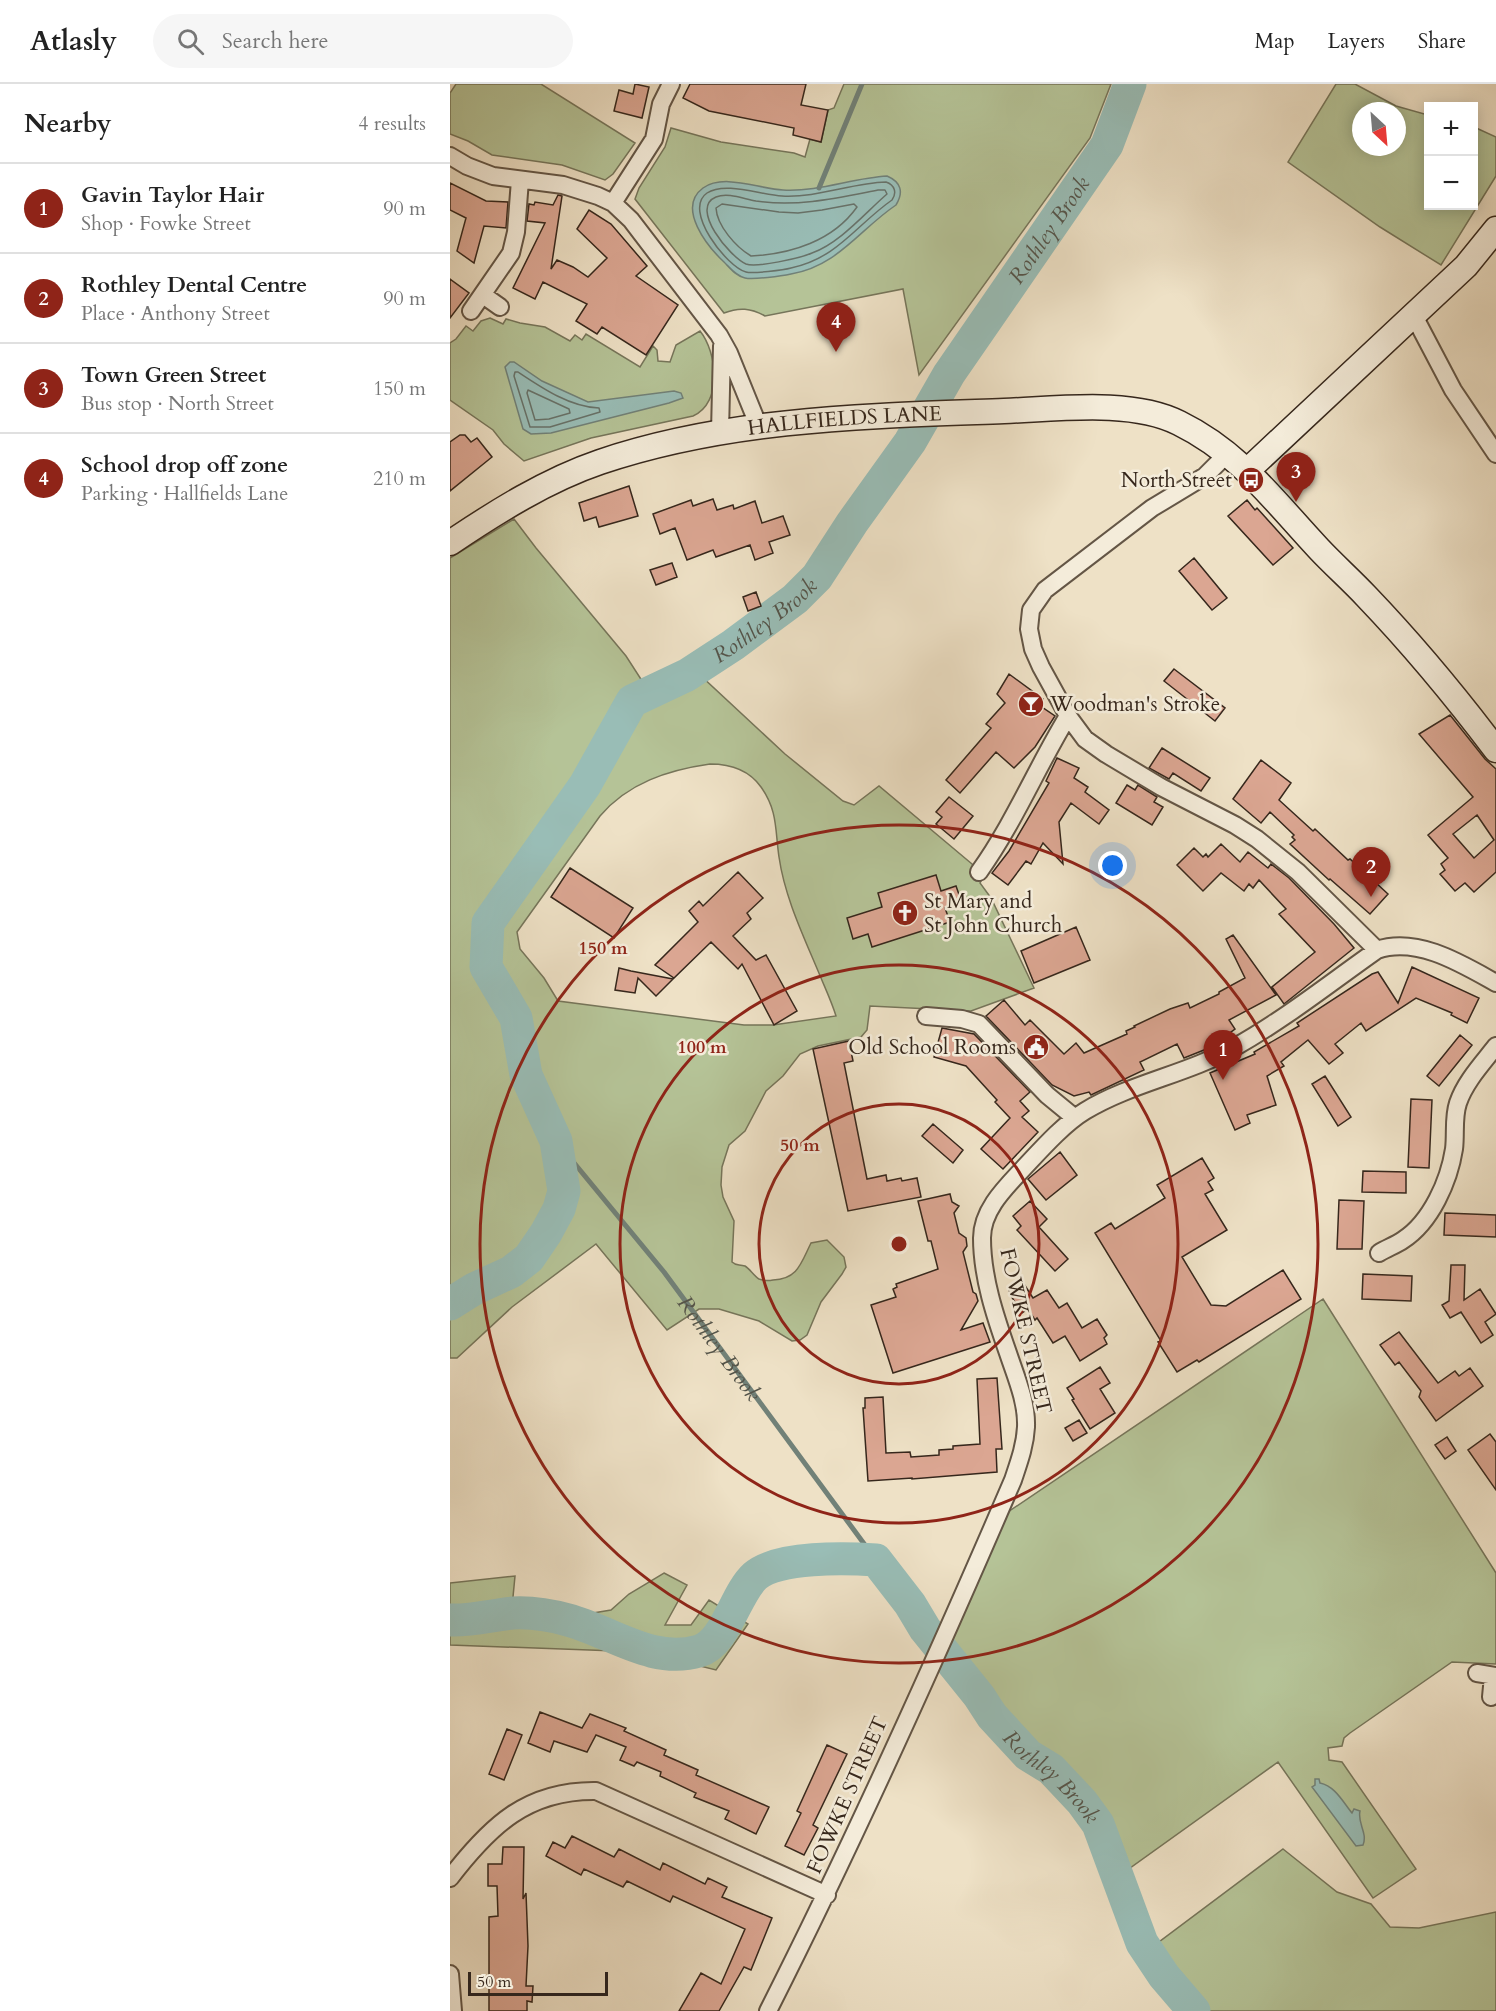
<!DOCTYPE html>
<meta charset="utf-8">
<style>
body{margin:0;font-family:Cardo,serif;background:#f6f6f6;color:#222}
.controls{position:absolute;right:18px;top:18px;display:grid;overflow:hidden;border-radius:0px;box-shadow:0 3px 15px #0003}
.controls button{width:54px;height:54px;display:grid;place-items:center;padding:0;border:0;border-bottom:2px solid #e0e0e0;background:#fff;color:#222;font:30px sans-serif}
.compass{position:absolute;left:902px;top:18px;width:54px;height:54px;border-radius:50%;background:#fff;box-shadow:0 3px 15px #0003;rotate:154deg}
.scale{position:absolute;left:18px;bottom:15px;width:140px;box-sizing:border-box;padding-left:6px;border:3px solid #36271c;border-top:0;font-size:16px;line-height:21px;white-space:nowrap;color:#36271c;-webkit-text-stroke:4px #f4ecda;paint-order:stroke}
.you{position:absolute;left:663px;top:782px;width:21px;height:21px;margin:-15px;border:4px solid #fff;border-radius:50%;background:#1a73e8;box-shadow:0 0 0 9px #1a73e833}
.badge{display:grid;place-items:center;width:39px;height:39px;border-radius:50%;background:#8f2418;color:#fff;font-size:20px;font-weight:700}
.pin{position:absolute;translate:-50% -50px;filter:drop-shadow(0 2px 3px #0008)}
.pin::after{content:'';position:absolute;top:32px;width:21px;height:18px;background:inherit;clip-path:polygon(0 0,100% 0,50% 100%)}
.list{margin:0;padding:0;list-style:none}
h2{display:flex;justify-content:space-between;align-items:center;height:78px;margin:0;padding:0 24px;font-size:26px}
h2 small{font-size:20px;font-weight:400;color:#767676}
.list li{display:grid;grid-template-columns:39px 1fr auto;gap:18px;align-items:center;box-sizing:border-box;height:90px;padding:0 24px;border-top:2px solid #e0e0e0}
.list b{display:block;font-size:22px;white-space:nowrap}
.list p{margin:0;font-size:20px;white-space:nowrap;color:#767676}
.list em{font-size:20px;font-style:normal;color:#767676}
.icon{flex:none;width:33px;height:33px;fill:none;stroke:currentColor;stroke-width:2;stroke-linecap:round;stroke-linejoin:round}
.map{position:relative;flex:none;width:1046px;height:1927px;overflow:hidden}
header{display:flex;align-items:center;gap:36px;box-sizing:border-box;height:84px;padding:0 30px;background:#fff;border-bottom:2px solid #e0e0e0}
header strong{font-size:28px}
nav{display:flex;gap:33px;margin-inline-start:auto;font-size:21px}
.search{width:420px;height:54px;background:#f6f6f6;display:flex;align-items:center;gap:15px;box-sizing:border-box;padding:0 21px;border-radius:33px;color:#767676;font-size:22px}
main{display:flex}
aside{flex:1;background:#fff}
.map>svg:first-child{display:block}
</style>
<header>
<strong>Atlasly</strong>
<div class="search"><svg class="icon" aria-label="search" viewBox="0 0 24 24"><circle cx="10" cy="10" r="6"/><path d="M15 15l6 6"/></svg>Search here</div>
<nav><a>Map</a><a>Layers</a><a>Share</a></nav>
</header>
<main>
<aside>
<h2>Nearby<small>4 results</small></h2>
<ul class="list">
<li><span class="badge">1</span><div><b>Gavin Taylor Hair</b><p>Shop · Fowke Street</p></div><em>90 m</em></li>
<li><span class="badge">2</span><div><b>Rothley Dental Centre</b><p>Place · Anthony Street</p></div><em>90 m</em></li>
<li><span class="badge">3</span><div><b>Town Green Street</b><p>Bus stop · North Street</p></div><em>150 m</em></li>
<li><span class="badge">4</span><div><b>School drop off zone</b><p>Parking · Hallfields Lane</p></div><em>210 m</em></li>
</ul>
</aside>
<div class="map">
<svg width="1046" height="1927" viewBox="0 0 1046 1927">
<rect width="100%" height="100%" fill="#eee1c6"/>
<filter id="stains"><feTurbulence type="fractalNoise" baseFrequency=".00333" numOctaves="4"/><feColorMatrix values="0 0 0 0 .2 0 0 0 0 .09 0 0 0 0 .02 0 0 0 .5 -.17"/></filter>
<radialGradient id="worn" r=".72"><stop offset=".6" stop-color="#630" stop-opacity="0"/><stop offset="1" stop-color="#630" stop-opacity=".3"/></radialGradient>
<path fill="#b5c397" stroke="#76755a" stroke-width="1.5" fill-rule="evenodd" d="M6,0H91L185,59L163,90L155,96L112,81L42,71L18,57L0,50V9Z
M394,0H661L640,54L469,291L453,205L315,232C301,224 289,223 274,229L185,115L189,104L215,63L221,44L271,58L344,69L355,73L360,55L371,58L378,26L384,24Z
M886,0H905L946,22L978,31V122H1024V43L1046,53V92L991,181L930,143L838,78ZM911,27H947V63H911Z
M40,234L53,240L56,235L70,239L95,243L120,257L125,251L132,256L136,250L190,283L203,262L207,266L208,277L220,278L226,261L250,247C267,268 273,319 243,332L141,354L74,377L54,360L43,346L0,316V259L6,255L16,242L23,247L31,237Z
M64,435L86,464L176,572L205,617L251,592L335,670L393,717L404,721L429,702L522,780L534,792L530,799L541,814L584,904L521,927L420,922L417,946L411,953L368,962L350,970L333,992L316,1007L295,1047L279,1061L272,1083L271,1101L273,1113L284,1137L282,1178C286,1182 289,1180 295,1182C300,1185 304,1192 309,1195C314,1197 318,1197 323,1196C348,1195 351,1179 361,1159L377,1156L394,1173L396,1183L392,1190L371,1218L357,1251L350,1256L342,1257L309,1237L269,1225H249L217,1246L146,1160L62,1223L7,1274H0V474ZM260,680C280,680 299,686 311,703C328,727 325,746 329,773C335,815 355,855 371,894C376,906 382,919 386,932L323,941H294L108,917L94,894L70,865L67,848L150,732C178,699 218,686 260,680Z
M873,1215L1046,1489V1580L1002,1578L900,1649L894,1654L892,1662L878,1664L879,1676L892,1678L966,1785L923,1814L828,1678L673,1789L663,1763L636,1712L606,1682L580,1666L545,1628L535,1609L498,1559L555,1430Z
M214,1489L237,1501L215,1541H241L259,1516L298,1540L266,1586L193,1568L0,1561V1499L65,1492L63,1513L80,1525L119,1533L161,1526L179,1510Z
M833,1765L887,1808L921,1820L940,1843L969,1844L1046,1828V1927H744L697,1867Z"/>
<path fill="#99bdb6" stroke="#718178" stroke-width="1.5" d="M437,92C451,98 454,108 446,121C410,145 388,182 341,190C332,192 303,196 295,194C286,192 280,184 274,178C258,163 226,124 253,104C274,89 309,105 333,106C369,108 402,94 437,92Z
M60,278H64L92,297L138,318L224,307L231,309L233,314L219,319L101,349L81,350L73,345L55,283Z
M865,1695H869L870,1699C885,1702 893,1718 902,1729L904,1725L910,1727C907,1739 918,1749 913,1761L906,1762L862,1703L865,1701Z"/>
<g fill="none" stroke-linecap="round" stroke-linejoin="round">
<path stroke="#687269" stroke-width="1.5" d="M436,98C445,101 447,109 442,116C406,141 388,174 341,184C334,186 302,190 296,188C277,183 232,126 257,109C275,97 311,111 332,112C368,114 401,99 436,98Z
M428,106H435L437,110C415,129 390,159 362,169C351,174 306,184 296,180C280,173 239,124 266,113C278,108 294,115 306,117C349,123 387,114 428,106Z
M272,120L329,128L348,129L372,126L404,120L407,123C383,157 341,170 301,172C286,163 267,142 266,124Z
M65,288H68C92,304 120,323 149,324L150,328L100,343H80L64,292Z
M78,306L119,325L120,329L99,335L85,336L77,309Z"/>
<g stroke="#718178" stroke-width="5">
<path d="M369,104L412,0"/>
<path id="s1" d="M106,1057L214,1188L426,1476"/>
</g>
<g stroke="#99bdb6" stroke-width="33">
<path id="s2" d="M0,1220L24,1205L61,1188L79,1174L96,1149L109,1125L114,1107L106,1057L76,991L66,934L36,883L38,839L135,701L182,617L237,591L283,561L345,515L367,493L402,439L460,358L499,290L657,61L680,0"/>
<path id="s3" d="M0,1536C22,1537 42,1531 63,1529C82,1528 100,1531 118,1536C160,1547 202,1581 249,1567C276,1559 285,1510 305,1492C328,1472 396,1474 426,1476L460,1520L475,1545L529,1612L542,1632L578,1671L601,1685L632,1718L648,1740L692,1859L714,1892L744,1927"/>
</g>
</g>
<path fill="#dba692" stroke="#36271c" stroke-width="1.5" fill-rule="evenodd" d="M185,0L199,3L192,34L164,27L169,6L183,10Z
M240,0H356L351,21L378,26L371,58L343,51L344,44L259,27L233,14Z
M0,99L36,117L58,118L56,144L34,142L24,179L7,167L16,134L0,126Z
M108,111L112,112L101,185L107,176L123,183L138,193L157,174L127,145L139,126L161,140L197,182L186,192L228,221L196,271L152,243L147,250L126,237L137,220L93,198L85,215L63,204L95,139L77,137L79,120L84,121L85,118L103,121Z
M0,195L19,209L0,234Z
M10,351H15L21,358L27,354L42,373L0,407V358Z
M179,402L188,432L149,443L146,433L134,437L129,419Z
M263,415L267,426L283,421L284,425L305,417L312,439L333,432L340,451L319,458L323,469L305,476L300,461L266,473L263,466L237,476L225,444L210,450L203,430L241,416L243,422Z
M797,416L805,426L807,424L843,464L823,481L778,432Z
M744,474L777,514L762,526L729,487Z
M222,479L227,493L206,501L200,486Z
M306,508L311,522L298,527L293,513Z
M724,585L775,624L765,637L714,597Z
M559,590L593,615L589,621L605,632L585,663L564,684L546,668L510,709L496,696L541,644L536,640L555,619L547,610Z
M1000,631L1035,675L1046,685V788L1024,808L1015,799L1005,807L990,790L995,786L991,780L998,774L978,751L1023,713L969,650ZM1027,731L1044,756L1024,774L1003,750Z
M712,664L760,694L751,707L723,689L719,695L699,684Z
M607,674L629,684L624,694L638,703L635,708L659,726L649,740L621,719L609,738L613,780L593,759L581,780L576,777L558,801L542,789L559,767L599,699L596,697Z
M811,676L841,699L829,716L863,747L865,745L898,776L900,775L938,810L920,830L880,795L879,796L840,760L845,756L842,753L844,751L820,728L811,739L783,715Z
M677,701L685,706L688,701L707,713L704,718L713,723L702,741L666,719Z
M499,713L523,732L504,755L486,740L492,733L486,728Z
M771,760L790,778L798,768L818,784L821,780L839,794L884,840L904,864L834,920L822,903L865,868L829,830L836,825L809,796L803,804L799,800L794,807L771,789L753,807L727,781L744,764L753,773L756,770L758,773Z
M120,784L183,824L164,854L101,813Z
M288,788L313,814L297,829L301,835L283,852L306,876L316,871L347,927L324,941L292,880L288,885L261,858L224,894L205,881L248,838L239,827L249,817L253,822Z
M486,791L491,807L506,802L512,819L495,824L500,838L422,863L418,850L403,855L397,834L432,823L428,809Z
M626,843L640,876L584,899L571,867Z
M783,851L826,911L779,936L785,945L759,964L734,974L727,960L690,978L694,986L641,1011L639,1008L624,1012L602,1001L536,932L554,916L575,941L580,936L614,970L626,959L634,969L677,950L676,947L685,943L684,942L720,925L738,919L740,924L769,910V908L795,894L776,855Z
M962,883L1029,914L1017,939L1001,931L1002,929L966,914L916,947L911,939L885,960L893,969L879,980L858,956L831,978L834,982L817,992L826,1021L797,1031L800,1039L785,1046L760,989L805,970L804,968L849,942L847,939L922,890L928,888L948,919Z
M169,884L181,887L223,895L206,912L188,894L185,909L165,906Z
M492,944L524,950L580,1008L570,1017L579,1027L572,1033L588,1048L553,1085L531,1065L560,1034L545,1018L547,1016L516,982L484,973Z
M1010,951L1022,961L989,1002L977,992Z
M399,957L403,977L394,979L417,1095L436,1091L437,1097L451,1094L452,1097L467,1094L471,1113L398,1127L363,965Z
M875,992L901,1033L888,1042L862,1000Z
M961,1015L982,1016L979,1084L958,1083Z
M483,1040L513,1066L503,1079L472,1052Z
M610,1068L627,1091L596,1116L578,1095Z
M752,1074L764,1094L758,1098L763,1106L755,1110L777,1146L732,1173L761,1221L776,1222L833,1186L851,1215L749,1278L747,1276L727,1288L708,1258L711,1257L645,1149L661,1139L665,1145L715,1114L707,1101Z
M913,1087L956,1088V1109L912,1108Z
M500,1110L502,1118L509,1122L504,1129L509,1149L516,1154L517,1162L513,1168L523,1208L526,1210L528,1217L511,1246L533,1239L540,1258L443,1289L421,1221L446,1213L443,1205L447,1203L446,1200L488,1185L481,1157H478L468,1117Z
M889,1116L914,1117L912,1165H887Z
M580,1117L597,1135L589,1143L618,1175L605,1187L567,1146L571,1142L563,1132Z
M995,1129L1046,1131V1153L994,1151Z
M1001,1181H1015L1014,1216L1030,1205L1046,1230L1035,1238L1043,1251L1031,1259L1011,1228L1000,1234L992,1221L999,1217Z
M913,1190L962,1192L961,1217L912,1215Z
M572,1197L583,1214L597,1206L609,1224L617,1219L632,1244L647,1235L657,1251L654,1254L657,1260L630,1277L615,1252L603,1259L587,1234L585,1236L578,1225L572,1229L561,1212L559,1206Z
M949,1248L988,1299L1005,1287L1009,1292L1020,1284L1033,1302L986,1337L969,1313L971,1307L949,1278L945,1281L930,1261Z
M650,1283L660,1299L650,1305L665,1329L640,1345L622,1316L624,1315L617,1304Z
M547,1294L552,1365H546L547,1388L462,1395V1394L418,1397L413,1324H415V1314L433,1313L436,1369L460,1368L461,1373L489,1371V1366L503,1365V1362L530,1360L527,1295Z
M629,1336L637,1349L623,1357L615,1344Z
M1040,1350L1046,1358V1406L1018,1366Z
M997,1353L1006,1367L995,1375L985,1361Z
M90,1628L132,1644L140,1630L176,1644L174,1647L216,1666L214,1671L248,1686L246,1691L319,1723L306,1750L275,1735L279,1727L244,1713L246,1709L210,1692L211,1688L187,1678L184,1682L170,1676L176,1663L146,1651L137,1668L104,1657L100,1668L78,1659Z
M57,1645L72,1651L54,1696L39,1690Z
M377,1661L397,1670L363,1741L368,1744L354,1771L335,1762L351,1729L347,1727Z
M122,1752L164,1773L169,1765L210,1786L213,1779L255,1800L258,1794L277,1803L272,1813L322,1834L301,1886L294,1883L269,1927H229L251,1889L271,1900L295,1845L223,1812L220,1818L177,1797L173,1803L134,1785L131,1791L96,1772L103,1758L115,1764Z
M53,1763H74L73,1815L76,1809L78,1862L76,1902H83L82,1918L77,1917V1927H39V1833L48,1832L47,1802H38V1780H52Z"/>
<g fill="none" stroke-linecap="round" stroke-linejoin="round">
<g stroke="#645646" stroke-width="20">
<path id="street" d="M0,72L17,82L43,92L113,101L148,112L163,119L181,136L269,251L279,269L309,343
M163,119L204,55L211,20L221,0
M33,211L50,223
M21,227L61,169L66,148L70,96
M963,230L1003,306L1046,370
M270,348L272,262
M778,369L755,392L702,424L595,506L581,526L579,545L583,565L591,583L618,632L635,655L656,670L711,703L785,741L807,755L848,788L927,866
M529,788C564,739 587,683 618,632
M476,932L512,935L529,940L597,1011L625,1034
M929,1169C937,1164 946,1161 953,1156C981,1138 999,1097 1004,1065C1006,1050 1003,1034 1008,1019C1015,998 1032,980 1046,962
M1027,1589L1046,1592
M1041,1613L1043,1592
M0,1794C40,1742 77,1706 146,1707L377,1811
M0,1890L3,1927
M318,1927C406,1753 486,1575 563,1396C569,1378 575,1362 576,1343C577,1318 566,1293 558,1269C545,1232 532,1193 532,1154C532,1128 552,1107 569,1089C588,1069 612,1041 635,1027C681,999 738,990 785,963C835,935 880,899 927,866C967,852 1012,880 1046,899"/>
</g>
<g stroke="#36271c" stroke-width="27">
<g id="secondary">
<path d="M798,386L1016,182L1046,145"/>
<path id="s4" d="M0,459C46,428 97,396 150,378C280,334 419,332 554,327C607,325 682,315 729,339C790,369 823,416 869,465C884,481 901,496 916,512C962,560 1006,613 1046,666"/>
</g>
</g>
<use href="#street" stroke="#f4ecda" stroke-width="16"/>
<use href="#secondary" stroke="#f4ecda" stroke-width="24"/>
</g>
<g fill="none" stroke="#8f2418" stroke-width="3">
<circle cx="449" cy="1160" r="140"/>
<circle cx="449" cy="1160" r="279"/>
<circle cx="449" cy="1160" r="419"/>
</g>
<defs>
<g id="bus-disc" transform="scale(1.35)"><circle r="9.5" fill="#8f2418" stroke="#f4ecda"/><path d="M-5-6H5V4H4V6H2V4H-2V6H-4V4H-5ZM-3.5-4V0h7V-4ZM-3.5 1.2v1.5H-2V1.2ZM2 1.2v1.5H3.5V1.2Z" fill="#fff"/></g>
<g id="bar-disc" transform="scale(1.35)"><circle r="9.5" fill="#8f2418" stroke="#f4ecda"/><path d="M-6-5H6L.8 .8V4.5H3.5V6h-7V4.5H-.8V.8Z" fill="#fff"/></g>
<g id="church-disc" transform="scale(1.35)"><circle r="9.5" fill="#8f2418" stroke="#f4ecda"/><path d="M-1.2-6h2.4v3.5h3.3v2.4h-3.3V6h-2.4V-.1h-3.3v-2.4h3.3Z" fill="#fff"/></g>
<g id="civic-disc" transform="scale(1.35)"><circle r="9.5" fill="#8f2418" stroke="#f4ecda"/><path d="M-.6-6.5H3V-4.5H.6V-3L4-1V1h2V6H-6V1h2V-1L-.6-3ZM-1.2 2.5V6h2.4V2.5Z" fill="#fff"/></g>
</defs>
<g fill-rule="evenodd">
<use href="#bus-disc" x="801" y="396"/>
<use href="#bar-disc" x="581" y="620"/>
<use href="#church-disc" x="455" y="829"/>
<use href="#civic-disc" x="586" y="963"/>
</g>
<g text-anchor="middle" stroke-width="5" stroke-linejoin="round" paint-order="stroke">
<g font-size="21" fill="#36271c" stroke="#f4ecda">
<text dy="7" stroke="none"><textPath href="#s4" startOffset="420">HALLFIELDS LANE</textPath></text>
<text transform="translate(576 1247) rotate(77)" y="7">FOWKE STREET</text>
<text transform="translate(397 1711) rotate(-66)" y="7">FOWKE STREET</text>
</g>
<g font-size="21" fill="#36271c" stroke="#f4ecda" text-anchor="end">
<text x="782" y="403">North Street</text>
<text x="600" y="627" text-anchor="start">Woodman's Stroke</text>
<text x="474" y="824" text-anchor="start">St Mary and<tspan x="474" dy="24">St John Church</tspan></text>
<text x="566" y="970">Old School Rooms</text>
</g>
<g font-size="22" font-style="italic" fill="#54544a" stroke="#f4ecda">
<text dy="8" stroke="none"><textPath href="#s2" startOffset="1359">Rothley Brook</textPath></text>
<text dy="8" stroke="none"><textPath href="#s2" startOffset="873">Rothley Brook</textPath></text>
<text dy="8" stroke="none"><textPath href="#s1" startOffset="264">Rothley Brook</textPath></text>
<text dy="8" stroke="none"><textPath href="#s3" startOffset="756">Rothley Brook</textPath></text>
</g>
</g>
<circle cx="449" cy="1160" r="9" fill="#8f2418" stroke="#f4ecda" stroke-width="3"/>
<g font-size="18" text-anchor="middle" font-weight="bold" fill="#8f2418" stroke="#f4ecda" stroke-width="5" stroke-linejoin="round" paint-order="stroke">
<text x="153" y="870">150 m</text>
<text x="252" y="969">100 m</text>
<text x="350" y="1067">50 m</text>
</g>
<rect width="100%" height="100%" filter="url(#stains)"/>
<rect width="100%" height="100%" fill="url(#worn)"/>
</svg>
<div class="controls">
<button>+</button>
<button>−</button>
</div>
<svg class="compass" viewBox="-18 -18 36 36"><path d="M0-13l5 13h-10z" fill="#e53935"/><path d="M0 13l5-13h-10z" fill="#767676"/></svg>
<div class="scale">50 m</div>
<div class="you"></div>
<div class="pin badge" style="left:773px;top:996px">1</div>
<div class="pin badge" style="left:921px;top:813px">2</div>
<div class="pin badge" style="left:846px;top:418px">3</div>
<div class="pin badge" style="left:386px;top:268px">4</div>
</div>
</main>
